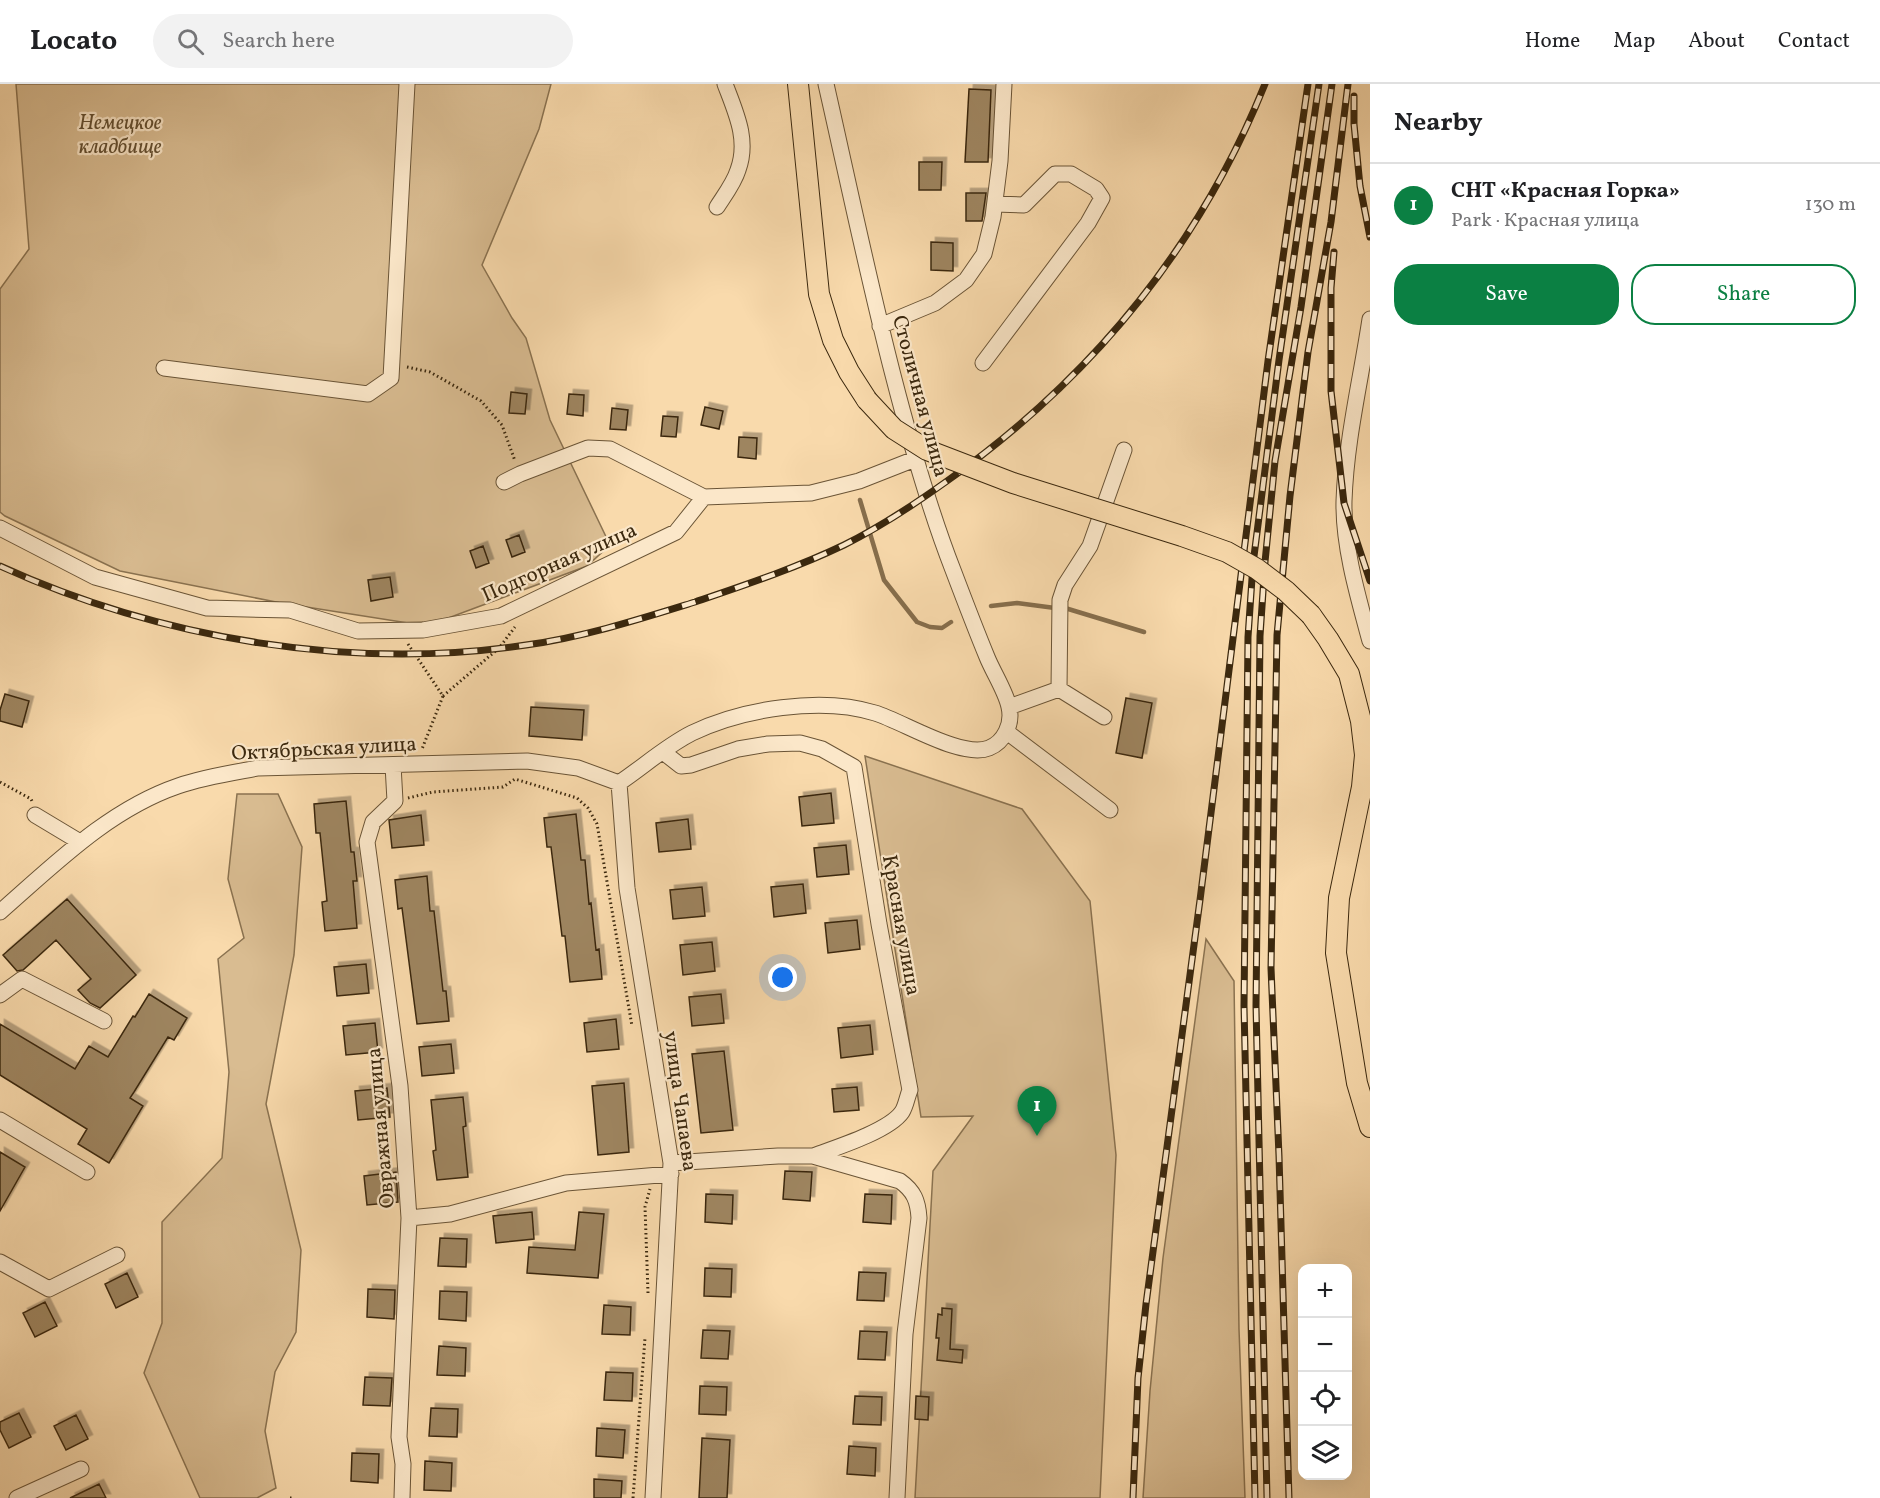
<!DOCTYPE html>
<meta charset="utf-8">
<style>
body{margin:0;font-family:Vollkorn,serif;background:#f2f2f2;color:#202124}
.controls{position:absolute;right:18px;bottom:18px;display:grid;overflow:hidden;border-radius:12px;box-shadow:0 6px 24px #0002}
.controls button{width:54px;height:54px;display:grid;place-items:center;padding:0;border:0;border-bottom:2px solid #e0e0e0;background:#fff;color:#202124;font:30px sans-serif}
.you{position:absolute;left:783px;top:894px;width:21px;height:21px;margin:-15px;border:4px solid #fff;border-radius:50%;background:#1a73e8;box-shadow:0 0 0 9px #1a73e833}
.badge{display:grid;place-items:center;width:39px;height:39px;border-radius:50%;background:#0b8043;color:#fff;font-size:20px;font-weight:700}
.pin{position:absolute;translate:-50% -50px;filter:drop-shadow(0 2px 3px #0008)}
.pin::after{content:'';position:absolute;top:32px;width:21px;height:18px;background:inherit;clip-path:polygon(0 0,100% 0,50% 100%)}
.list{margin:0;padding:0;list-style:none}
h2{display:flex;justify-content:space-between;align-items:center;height:78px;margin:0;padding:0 24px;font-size:26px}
h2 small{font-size:20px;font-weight:400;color:#757577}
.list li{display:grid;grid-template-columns:39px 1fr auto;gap:18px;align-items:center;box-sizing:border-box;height:84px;padding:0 24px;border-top:2px solid #e0e0e0}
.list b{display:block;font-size:22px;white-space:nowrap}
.list p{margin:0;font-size:20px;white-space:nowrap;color:#757577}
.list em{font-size:20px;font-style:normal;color:#757577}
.actions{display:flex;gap:12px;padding:18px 24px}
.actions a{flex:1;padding:14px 0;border:2px solid #0b8043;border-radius:24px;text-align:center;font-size:21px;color:#0b8043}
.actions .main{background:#0b8043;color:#fff}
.icon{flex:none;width:33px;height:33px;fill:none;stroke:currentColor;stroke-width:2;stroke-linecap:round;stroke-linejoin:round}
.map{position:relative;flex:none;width:1370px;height:1414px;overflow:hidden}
header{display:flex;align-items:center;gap:36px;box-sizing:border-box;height:84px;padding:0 30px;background:#fff;border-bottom:2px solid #e0e0e0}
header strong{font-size:28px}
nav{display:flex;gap:33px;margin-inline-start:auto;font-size:21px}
.search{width:420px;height:54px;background:#f2f2f2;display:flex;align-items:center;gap:15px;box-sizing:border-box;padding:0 21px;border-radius:33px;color:#757577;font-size:22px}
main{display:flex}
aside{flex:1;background:#fff}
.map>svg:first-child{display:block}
</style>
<header>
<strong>Locato</strong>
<div class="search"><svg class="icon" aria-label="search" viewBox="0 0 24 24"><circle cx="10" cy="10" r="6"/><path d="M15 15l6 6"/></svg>Search here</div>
<nav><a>Home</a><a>Map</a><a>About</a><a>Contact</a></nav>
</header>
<main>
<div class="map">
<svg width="1370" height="1414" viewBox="0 0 1370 1414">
<defs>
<filter id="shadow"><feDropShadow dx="4.5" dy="-4.5" stdDeviation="0" flood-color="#0004"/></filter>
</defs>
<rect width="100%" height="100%" fill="#f9daac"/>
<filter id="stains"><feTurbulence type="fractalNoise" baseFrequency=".00333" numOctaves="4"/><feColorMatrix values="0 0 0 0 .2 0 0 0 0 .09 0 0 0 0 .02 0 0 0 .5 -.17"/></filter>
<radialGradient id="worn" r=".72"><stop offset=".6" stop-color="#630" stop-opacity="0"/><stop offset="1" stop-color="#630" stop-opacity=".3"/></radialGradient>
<path fill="#d9bc91" stroke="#8a7250" stroke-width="1.5" d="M16,0H551L539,45L482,181L512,234L526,254L550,336L610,461L587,482L427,542L281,519L120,487L5,432L0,428V205L29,165Z
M865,672L1022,725L1090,817L1116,1071L1100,1414H915L933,1087L973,1032L921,1033Z
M237,710H278L302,763L294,871L266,1020L301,1166L296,1248L275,1288L265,1347L276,1404L257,1414H200L144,1289L162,1239V1138L222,1074L229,988L218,875L244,854L228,795Z
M1206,855L1234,897L1239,1245L1245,1414H1143L1150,1307L1163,1174Z"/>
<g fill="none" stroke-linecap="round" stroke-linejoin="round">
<path stroke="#866e4c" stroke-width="4.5" d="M860,416L884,496L917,538L930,543L942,544L951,538
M991,522L1017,519L1055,524
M1065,524L1144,548"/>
</g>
<path fill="#9e8560" stroke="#3b280e" stroke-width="1.5" filter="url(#shadow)" d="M969,5L991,6L988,78H965Z
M919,78H942L941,106H919Z
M966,109H986L982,137H966Z
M931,158L953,159V187L931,186Z
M511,308L527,310L525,330L509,329Z
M569,310L584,311L583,332L567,330Z
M705,323L723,327L719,345L701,341Z
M612,324L628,326L626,346L610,345Z
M663,332L678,333L676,353L661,352Z
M739,353L757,354L756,375L738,373Z
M519,451L525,468L512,473L506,456Z
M483,462L489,479L476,484L470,467Z
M390,493L393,513L371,517L368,496Z
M5,610L29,617L22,643L0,637V626Z
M1126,614L1152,619L1142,674L1116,669Z
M531,623L584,626L582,656L529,652Z
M831,709L834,739L802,742L799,713Z
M346,717L351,768H354L357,797H353L357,844L325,847L322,818L327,817L320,749H316L314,720Z
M576,730L581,776H585L589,820L591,819L596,866L599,865L602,895L570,898L565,852H562L551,763H547L544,734Z
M421,731L424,761L392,764L389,736Z
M688,735L691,765L659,768L656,739Z
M846,761L849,790L817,793L814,764Z
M427,792L430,827H434L443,907H446L449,937L417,940L402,824L398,825L395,796Z
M803,800L806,829L774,833L771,803Z
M702,803L705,832L673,835L670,806Z
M67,815L136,891L100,924L90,919L78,906L91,895L56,856L23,886L17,887L3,871Z
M857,836L860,865L828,869L825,839Z
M712,858L715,887L683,891L680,861Z
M366,880L369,909L337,912L334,883Z
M149,910L187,934L174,956L168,953L134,1008L130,1014L143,1022L109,1079L78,1060L87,1045L0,991V940L75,985L89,962L108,973L133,932L135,933Z
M721,910L724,939L692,942L689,913Z
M616,935L619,965L587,968L584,939Z
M375,939L378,968L346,971L343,942Z
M870,941L873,970L841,974L838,944Z
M451,960L454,989L422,992L419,963Z
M724,967L733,1046L701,1049L692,970Z
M624,999L629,1068L598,1071L592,1002Z
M857,1003L859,1026L834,1028L832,1005Z
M387,1004L390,1033L358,1036L355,1007Z
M463,1013L466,1042L463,1043L468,1093L437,1096L433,1067L436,1066L431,1016Z
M0,1068L25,1083L0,1127Z
M785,1087L812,1088L810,1117L783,1115Z
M396,1088L398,1118L367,1121L364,1092Z
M706,1110L733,1111L732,1140L705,1138Z
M865,1110L892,1111L891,1140L863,1138Z
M532,1128L534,1155L496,1159L493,1132Z
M579,1128L604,1130L598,1194L527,1189L529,1163L575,1166Z
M440,1154L467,1155L466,1183L438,1182Z
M705,1184L732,1185L731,1213L704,1212Z
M859,1188L886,1189L884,1217L857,1216Z
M127,1189L138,1213L116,1224L105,1200Z
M368,1205L395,1206L394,1235L367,1233Z
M440,1207L467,1208L466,1237L439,1235Z
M45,1218L57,1242L35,1253L23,1229Z
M604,1221L631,1223L630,1251L602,1250Z
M942,1224L952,1225L950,1265L963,1266L962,1279L937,1276L939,1254H936L938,1230L942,1231Z
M703,1246L730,1247L728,1275L701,1274Z
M860,1247L887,1248L885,1276L858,1275Z
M439,1262L466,1264L465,1292L437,1291Z
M606,1288L633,1289L632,1317L604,1316Z
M365,1293L392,1294L390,1322L363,1321Z
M700,1302L727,1303L726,1331L699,1330Z
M855,1312L882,1313L881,1341L853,1340Z
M916,1312L929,1313L928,1336L915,1335Z
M431,1324L458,1325L457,1353L429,1352Z
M19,1329L31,1353L9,1364L0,1346V1338Z
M76,1331L88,1355L66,1366L54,1342Z
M597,1344L625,1346L623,1374L596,1372Z
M702,1354L730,1356L727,1414H699Z
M849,1362L876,1364L875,1392L847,1390Z
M352,1369L379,1370L378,1399L351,1397Z
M425,1377L452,1379L451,1407L424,1406Z
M594,1395L622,1397L621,1414H594Z
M99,1400L106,1414H70Z"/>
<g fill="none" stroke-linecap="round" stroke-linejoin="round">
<g stroke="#6a5436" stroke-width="17">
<path id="minor" d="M717,123C724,112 734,99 738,86C749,56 736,29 725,0
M1370,235C1361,295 1346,356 1344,417C1343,462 1358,513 1370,557
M880,242L935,219L966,196L984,170L993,133L1000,77L1004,0
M983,279L1088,139L1102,114L1096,105L1071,90H1055L1024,121L995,120
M164,284L368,310L391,294L407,0
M504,398L520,390L588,364L610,365L704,413
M0,444L95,493L207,524L290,526L358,547L423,546L501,532L676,448L704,413L811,409L859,397L915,375
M1009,623L1059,605
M1104,633L1059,605L1060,516L1065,501L1090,462L1124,366
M1007,648L1110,726
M663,668L681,682L691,681L738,665L768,660L800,659L822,665L854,683L879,840L910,1006C907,1013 906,1022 902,1028C889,1047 835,1064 813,1072
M393,681L395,717L373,738L367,758L400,1002L409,1134L399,1353L403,1380L402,1414
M619,699C643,683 666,662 692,649C742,625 821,612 875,629C904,638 962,675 989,664C1004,658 1013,640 1009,623C1006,608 993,588 987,573C975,544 964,515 953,486C928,422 910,357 893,291C868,194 848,97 826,0
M619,699L627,804L671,1079L653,1414
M35,731L80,758
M0,828C54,781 108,726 178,702C203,693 231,689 258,684L527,677L578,684L619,699
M0,911L22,895L104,937
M0,1036L87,1088
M671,1079L778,1072H813L900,1097C914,1107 918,1117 919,1134L905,1250L897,1414
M409,1134L450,1130L566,1099L671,1090
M0,1178L49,1205L117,1171
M17,1414L81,1385"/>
</g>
<g stroke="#3b280e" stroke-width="22">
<path id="major" d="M798,0L819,210L833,256L849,288L867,316
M1311,531L1328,555L1349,590L1361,637L1365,671L1362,703L1339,814L1336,869L1357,999L1370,1043"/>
</g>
<path stroke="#3b280e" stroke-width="3" stroke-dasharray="1.5 3" stroke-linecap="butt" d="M407,283L430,288L481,317L502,341L515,377
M408,560L443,612L422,665
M443,612L499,564L515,543
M0,698L31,715L32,717
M408,714L433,708L503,703L515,695L577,714L588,724L597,740L632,942
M648,1209L645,1123L650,1105
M290,1414H293
M633,1414L645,1254"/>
<use href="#minor" stroke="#fbe7c9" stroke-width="15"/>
<use href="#major" stroke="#f9daac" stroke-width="20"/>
<g stroke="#3b280e" stroke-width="7">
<path id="rail" d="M1354,12V40L1360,102L1370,153
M1334,168L1331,204V307L1344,419L1370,497
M0,482C160,555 351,587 526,561C584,553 640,535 695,518C745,501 796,484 844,461C880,443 915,420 947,397C1091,295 1199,164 1265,0
M1133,1414L1138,1294L1146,1220L1200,816L1268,277L1308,0
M1255,1414L1244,922L1248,553L1253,480L1279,276L1319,0
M1267,1414L1256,922L1260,552L1265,478L1275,377L1301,223L1332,0
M1289,1414L1279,1072L1271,884L1277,551L1290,412L1308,268L1331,138L1348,0"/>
</g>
<use href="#rail" stroke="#fbe7c9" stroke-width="4.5" stroke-dasharray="14" stroke-linecap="butt"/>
<g stroke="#3b280e" stroke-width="22" stroke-linecap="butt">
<path id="major-bridge" d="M867,316L894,345L927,366L1013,399L1182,452L1227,468L1257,485L1286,507L1311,531"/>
</g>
<use href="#major-bridge" stroke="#f9daac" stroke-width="20"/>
</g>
<g text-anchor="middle" stroke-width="4.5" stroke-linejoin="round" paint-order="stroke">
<g font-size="21" font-style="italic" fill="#624d2f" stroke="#fbe7c9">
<text x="120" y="45">Немецкое<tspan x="120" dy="24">кладбище</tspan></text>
</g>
<g font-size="21" fill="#3b280e" stroke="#fbe7c9">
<text transform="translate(921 312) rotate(75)" y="7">Столичная улица</text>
<text transform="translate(559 478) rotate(-24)" y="7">Подгорная улица</text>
<text transform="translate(324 664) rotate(-3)" y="7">Октябрьская улица</text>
<text transform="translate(902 841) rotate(80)" y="7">Красная улица</text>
<text transform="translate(681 1017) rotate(82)" y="7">улица Чапаева</text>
<text transform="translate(380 1044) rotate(-95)" y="7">Овражная улица</text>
</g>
</g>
<rect width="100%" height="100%" filter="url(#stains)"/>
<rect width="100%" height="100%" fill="url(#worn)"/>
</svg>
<div class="controls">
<button>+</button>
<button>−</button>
<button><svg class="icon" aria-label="locate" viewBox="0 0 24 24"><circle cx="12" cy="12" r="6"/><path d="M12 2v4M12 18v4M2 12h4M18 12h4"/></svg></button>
<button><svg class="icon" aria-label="layers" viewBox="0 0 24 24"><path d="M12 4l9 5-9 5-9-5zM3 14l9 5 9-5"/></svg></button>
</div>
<div class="you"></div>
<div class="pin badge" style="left:1037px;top:1052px">1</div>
</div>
<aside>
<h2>Nearby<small></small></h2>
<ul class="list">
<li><span class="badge">1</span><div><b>СНТ «Красная Горка»</b><p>Park · Красная улица</p></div><em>130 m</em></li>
</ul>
<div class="actions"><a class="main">Save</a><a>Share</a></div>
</aside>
</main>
